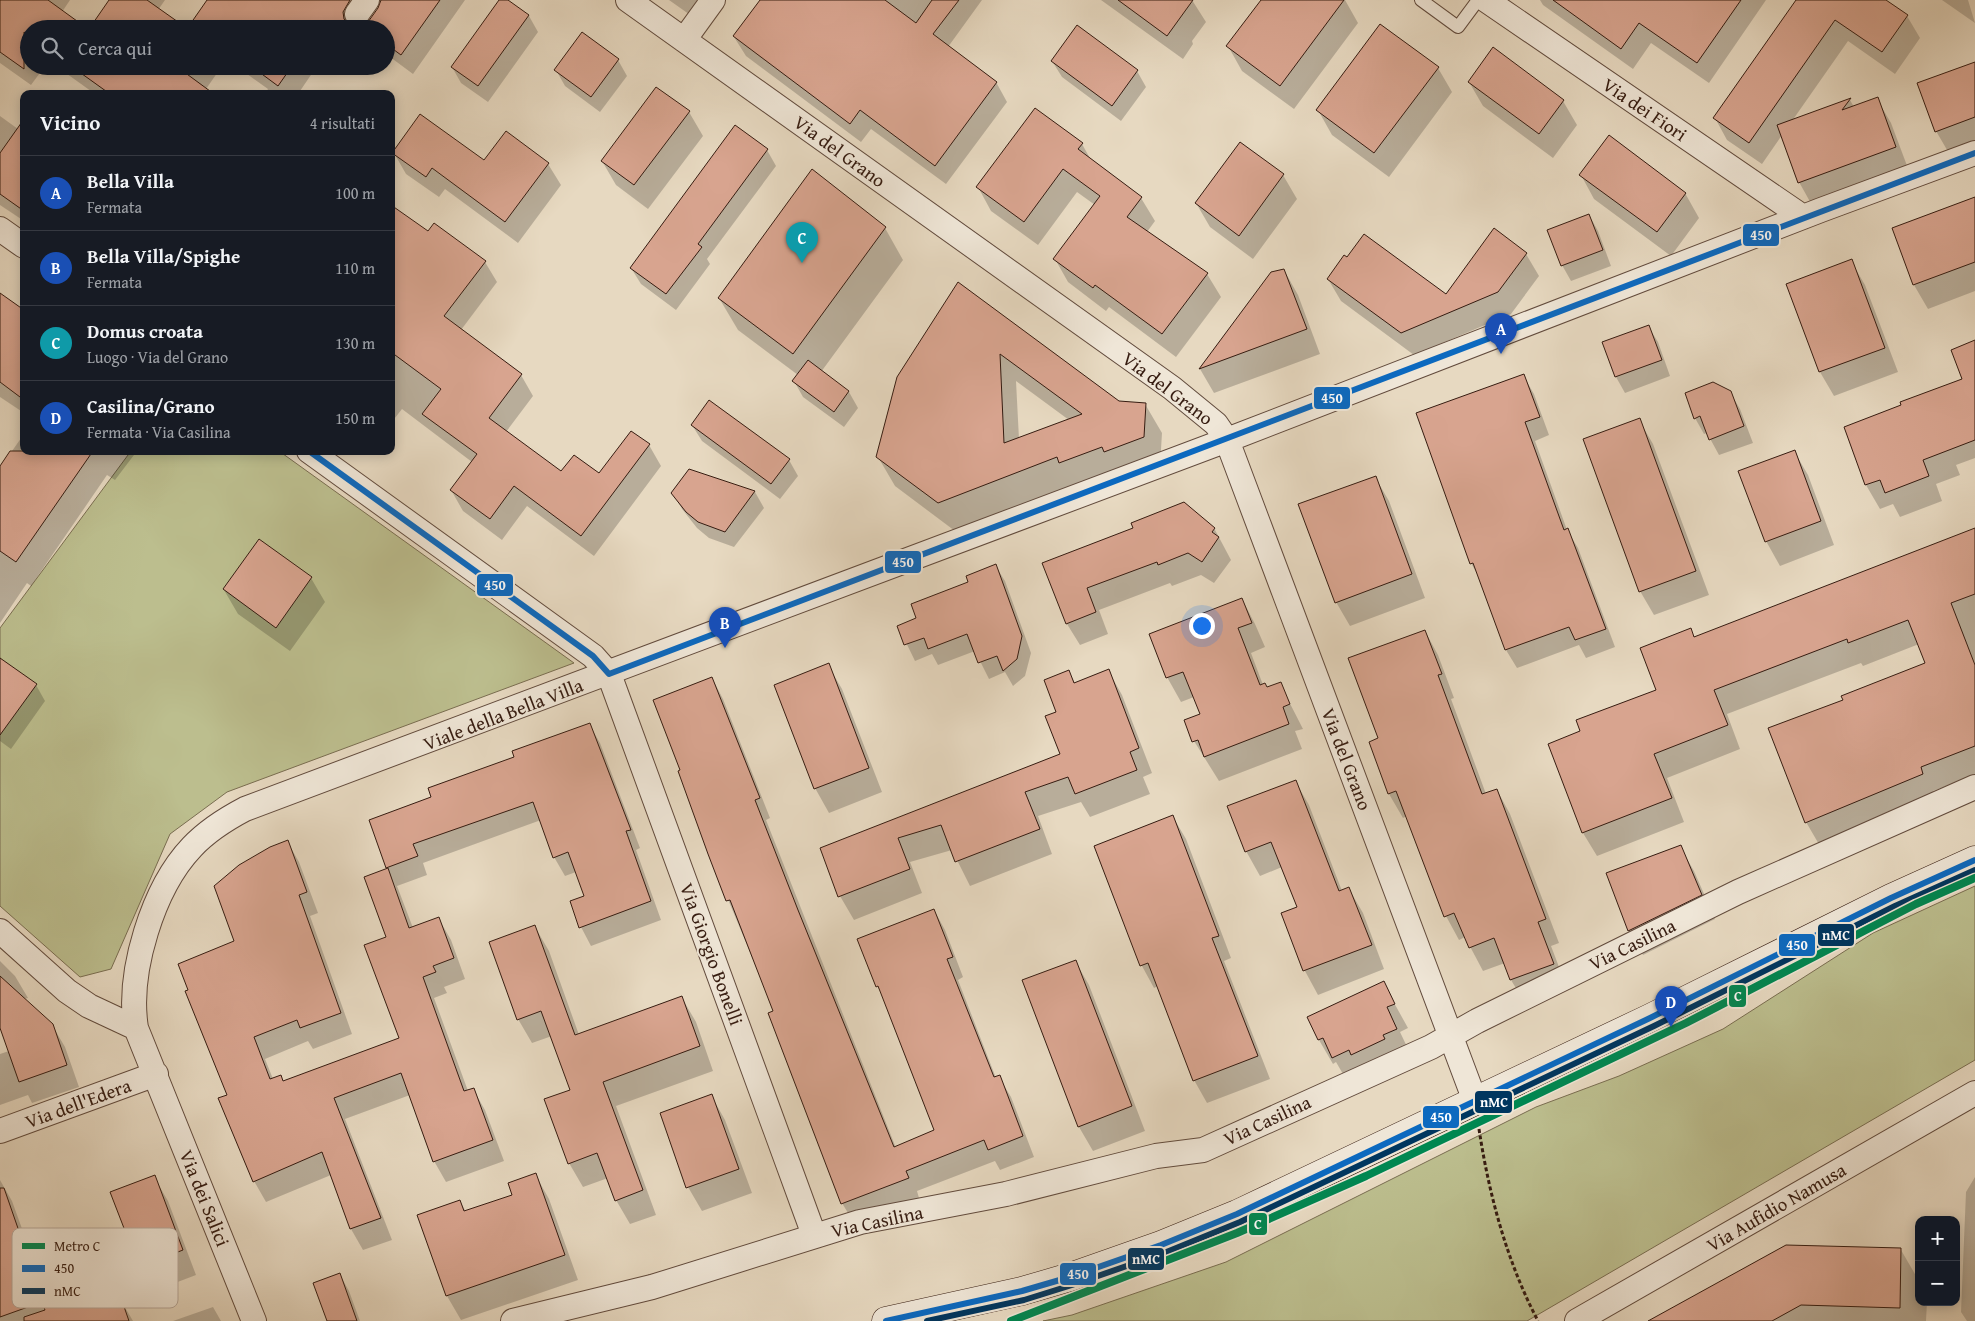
<!DOCTYPE html>
<html lang="it">
<meta charset="utf-8">
<style>
body{margin:0;font-family:"Gentium Book Plus",serif;background:#20242c;color:#f1f3f6}
.controls{position:absolute;right:15px;bottom:15px;display:grid;overflow:hidden;border-radius:10px;box-shadow:0 2px 12px #0003}
.controls button{width:45px;height:45px;display:grid;place-items:center;padding:0;border:0;border-bottom:1px solid #363941;background:#171b24;color:#f1f3f6;font:25px sans-serif}
.you{position:absolute;left:1201px;top:625px;width:18px;height:18px;margin:-12px;border:4px solid #fff;border-radius:50%;background:#1a73e8;box-shadow:0 0 0 8px #1a73e833}
.badge{display:grid;place-items:center;width:32px;height:32px;border-radius:50%;background:#c59692;color:#fff;font-size:16px;font-weight:700}
.pin{position:absolute;translate:-50% -41px;filter:drop-shadow(0 1px 2px #0008)}
.pin::after{content:'';position:absolute;top:26px;width:18px;height:15px;background:inherit;clip-path:polygon(0 0,100% 0,50% 100%)}
.list{margin:0;padding:0;list-style:none}
h2{display:flex;justify-content:space-between;align-items:center;height:65px;margin:0;padding:0 20px;font-size:21px}
h2 small{font-size:16px;font-weight:400;color:#9ea1a6}
.list li{display:grid;grid-template-columns:32px 1fr auto;gap:15px;align-items:center;box-sizing:border-box;height:75px;padding:0 20px;border-top:1px solid #363941}
.list b{display:block;font-size:19px;white-space:nowrap}
.list p{margin:0;font-size:16px;white-space:nowrap;color:#9ea1a6}
.list em{font-size:16px;font-style:normal;color:#9ea1a6}
.icon{flex:none;width:28px;height:28px;fill:none;stroke:currentColor;stroke-width:2;stroke-linecap:round;stroke-linejoin:round}
.map{position:relative;flex:none;width:1975px;height:1321px;overflow:hidden}
.search{position:absolute;background:#171b24;box-shadow:0 2px 12px #0003;left:20px;top:20px;width:375px;height:55px;display:flex;align-items:center;gap:12px;box-sizing:border-box;padding:0 18px;border-radius:28px;color:#9ea1a6;font-size:19px}
.panel{position:absolute;background:#171b24;box-shadow:0 2px 12px #0003;left:20px;top:90px;width:375px;height:365px;border-radius:10px}
.map>svg:first-child{display:block}
</style>
<div class="map">
<svg width="1975" height="1321" viewBox="0 0 1975 1321">
<rect width="100%" height="100%" fill="#e7d9c1"/>
<filter id="stains"><feTurbulence type="fractalNoise" baseFrequency=".004" numOctaves="4"/><feColorMatrix values="0 0 0 0 .2 0 0 0 0 .09 0 0 0 0 .02 0 0 0 .5 -.17"/></filter>
<radialGradient id="worn" r=".72"><stop offset=".6" stop-color="#630" stop-opacity="0"/><stop offset="1" stop-color="#630" stop-opacity=".3"/></radialGradient>
<path fill="#bcbe8e" stroke="#796d50" d="M131,451H279L574,663L227,792L170,834L111,969L80,977L0,906V628Z
M1975,886V1060L1527,1321H1043L1072,1315L1226,1262L1536,1107L1619,1076L1723,1029L1873,933Z"/>
<path fill="#0003" fill-rule="evenodd" d="M0,0H70L62,12L29,29V66H45L31,85L0,63Z
M111,0H165L158,10Z
M209,0H465L413,74L386,54V29L369,23L380,6L372,7L356,29H188Z
M500,0H506L529,16L538,32L488,102L461,83L452,67Z
M669,0H705L693,17Z
M762,0H982L948,47L996,82L1007,102L946,184L871,129L861,142L746,56L734,37Z
M1101,0H1192L1206,22L1192,41L1193,44L1183,59Z
M1262,0H1345L1358,23L1294,109L1242,71L1228,46Z
M1540,0H1766L1709,83L1651,43L1633,69L1543,5Z
M1797,0H1884L1907,16L1920,38L1895,74L1848,41L1792,121L1850,100L1854,107L1877,99L1891,123L1909,171L1813,207L1799,182L1782,135L1762,164L1727,140L1715,118Z
M1942,0H1968L1975,23Z
M618,60L627,76L600,112L565,86L556,70Z
M1052,61L1137,71L1146,87L1121,121L1062,77Z
M1975,63V146L1950,155L1936,131Z
M56,66H222L206,89L212,94H95Z
M236,66H317L298,94H265L268,89Z
M1438,68L1452,92L1389,177L1332,135L1318,110Z
M1469,82L1563,101L1577,125L1553,158L1483,106Z
M689,112L703,136L648,209L616,185L602,161Z
M0,116L18,129L24,121V221L0,205Z
M1082,144L1091,160L1141,198L1155,221L1147,232L1207,274L1221,297L1176,357L1109,307L1106,311L1068,282L1055,259L1095,205L1077,192L1038,245L991,211L978,187Z
M767,150L776,166L707,259L710,264L676,310L641,284L631,268Z
M394,153L484,161L548,164L561,185L518,243L445,189L439,197L406,174Z
M1283,175L1297,199L1253,259L1210,227L1196,203Z
M1581,175L1685,193L1699,218L1671,256L1594,199Z
M1975,198V291L1928,309L1914,285Z
M391,207L428,233L485,262L497,282L461,330L521,375L533,396L506,432L562,473L599,475L649,445L661,466L594,556L527,506L502,540L463,511L451,490L472,462L402,409L391,423Z
M1589,215L1598,231L1611,266L1571,281L1562,265Z
M885,228L903,260L821,372L849,392L858,408L844,427L803,397L794,381L798,375L738,330L719,298Z
M1526,254L1539,276L1511,314L1414,355L1341,301L1328,279L1446,296Z
M1851,261L1865,285L1898,372L1834,396L1820,372Z
M1284,270L1298,295L1320,354L1214,393L1200,369L1272,273Z
M958,284L1118,402L1145,404L1162,433L1160,466L955,531L895,486L878,457ZM1016,381L1069,420L1019,439Z
M0,294L24,312V413L0,397Z
M1648,326L1658,342L1670,376L1625,393L1616,377L1604,343Z
M1975,342V458L1956,465L1960,475L1936,484L1942,501L1900,517L1893,504L1880,509L1866,485L1845,428L1963,380Z
M1523,375L1534,394L1549,435L1535,441L1567,530L1578,548L1615,647L1586,658L1579,645L1517,668L1506,650L1480,579L1471,563Z
M1730,392L1740,409L1753,443L1719,455L1707,433L1704,434L1695,418Z
M1639,420L1653,444L1709,595L1654,615L1640,591Z
M692,425L789,460L798,476L780,499L702,441Z
M24,434V451H137L115,480L107,475L31,586L27,583L0,623V468Z
M362,451H370L368,455Z
M1794,451L1808,475L1834,545L1780,566L1766,541Z
M689,471L755,492L764,508L734,547L709,538L697,528L682,509L673,493Z
M1375,477L1389,501L1425,598L1350,626L1336,602Z
M1214,528L1231,560L1214,583L1201,575L1172,586L1170,583L1099,610L1108,634L1080,645L1067,624L1044,563Z
M1975,529V775L1933,791L1936,798L1820,846L1806,822L1844,700L1927,664L1919,644L1863,666L1861,663L1727,714L1740,749L1667,778L1684,822L1597,856L1583,833L1549,744L1582,732L1657,690L1690,630L1695,638Z
M995,565L1005,581L1031,653L1025,676L1013,686L1005,672L989,679L975,651L938,665L932,654L915,661L898,626L918,619Z
M311,578L325,602L290,651L238,614L224,590Z
M1242,599L1255,624L1265,647L1251,653L1263,685L1267,688L1280,684L1303,729L1295,731L1302,749L1219,781L1194,741L1201,714L1194,697L1181,702L1167,677Z
M1425,631L1438,655L1454,698L1451,699L1486,794L1497,790L1510,814L1559,943L1551,946L1567,988L1525,1003L1511,980L1505,963L1483,971L1465,937L1459,940L1446,916L1407,816L1403,818L1389,794L1371,742L1379,739Z
M0,659L36,685L45,701L11,749L0,741Z
M828,665L842,689L882,792L829,813L815,788Z
M1108,670L1122,695L1152,773L1143,777L1150,794L1090,817L1081,802L1038,816L1052,854L970,886L952,850L910,862L922,893L854,920L840,896L822,849L1061,755L1057,713L1069,672L1075,683Z
M712,678L723,699L770,818L766,820L896,1148L936,1131L886,1001L877,986L934,910L945,930L963,977L958,980L996,1078L999,1077L1011,1097L1034,1157L1000,1170L995,1161L917,1191L919,1198L854,1223L842,1203L775,1012L709,854L682,770Z
M589,724L600,743L640,848L636,850L661,920L591,946L581,927L571,902L586,897L576,872L565,876L554,857L541,820L423,863L427,875L397,886L413,928L439,919L451,940L465,979L444,987L447,993L434,998L468,1091L473,1089L485,1110L504,1161L446,1182L434,1161L410,1095L345,1119L392,1240L363,1250L351,1229L331,1175L266,1202L254,1181L228,1095L189,990L236,941L287,841L299,862L318,913L310,916L352,1034L313,1049L308,1041L265,1059L273,1079L283,1082L400,1038L387,938L366,877L388,869L387,867L433,798Z
M1295,781L1309,805L1342,891L1349,889L1363,913L1384,969L1318,995L1305,971L1283,914L1298,908L1282,867L1260,876L1246,851Z
M1173,817L1186,839L1231,958L1224,961L1270,1079L1207,1103L1194,1080L1158,986L1154,988L1142,966L1096,847Z
M1680,847L1694,871L1715,919L1643,955L1629,931L1608,874Z
M535,927L549,951L579,1035L682,998L696,1022L713,1071L616,1106L656,1215L630,1224L616,1200L608,1178L583,1187L569,1163L572,1091L552,1036L532,1043L518,1019Z
M0,961L15,976L28,998L24,999L52,1025L65,1047L79,1087L32,1103L28,1095L0,1105V1054L9,1051L0,1025Z
M1075,961L1089,985L1145,1131L1093,1151L1079,1127L1023,981Z
M1383,983L1408,1028L1400,1032L1410,1053L1347,1081L1336,1062L1333,1064L1319,1040Z
M711,1095L725,1120L752,1193L702,1211L688,1187Z
M535,1174L549,1199L578,1280L461,1320L447,1296L419,1216L460,1201L466,1212L513,1195Z
M154,1177L168,1201L196,1275L154,1291L140,1266Z
M1975,1177V1321H1967L1961,1312L1966,1192Z
M0,1180L12,1201L25,1237L40,1232L53,1253L70,1303L101,1292L106,1301L119,1297L133,1321H0Z
M1901,1250L1919,1281V1302H1927L1926,1321H1651Z
M340,1275L349,1291L360,1321H328Z
M213,1307L221,1321H173Z"/>
<path fill="#d8a48f" stroke="#361c11" fill-rule="evenodd" d="M0,0H48L88,29H29V36L24,32V69L0,52Z
M109,0H147L188,29H89Z
M207,0H350L343,12L344,19L349,25L356,28L368,22L378,8L381,0H440L401,55L386,44V29H198L191,23Z
M499,0H508L529,15L478,86L451,67Z
M760,0H885L916,23L932,0H959L933,34L997,82L935,166L860,110L850,124L733,36Z
M1118,0H1193L1167,36Z
M1261,0H1344L1280,86L1226,46Z
M1553,0H1741L1697,63L1639,23L1621,49Z
M1796,0H1886L1908,15L1882,52L1835,20L1749,143L1713,118Z
M1380,24L1439,67L1374,153L1316,110Z
M1077,25L1138,70L1112,106L1051,61Z
M582,32L619,59L591,97L554,70Z
M1493,47L1564,100L1539,134L1468,82Z
M1975,62V117L1935,132L1917,83Z
M71,66H176L214,94H110Z
M251,66H292L278,86Z
M656,87L690,111L634,185L601,161Z
M1878,97L1896,147L1798,183L1777,125L1851,98L1842,110Z
M1035,108L1083,143L1078,149L1142,197L1127,217L1208,273L1162,334L1095,285L1093,288L1053,259L1100,196L1063,169L1024,222L976,187Z
M420,114L484,160L506,131L549,163L505,222L432,168L426,177L392,153Z
M24,119V211L0,194V153Z
M735,125L768,149L698,244L702,247L666,294L630,268Z
M1609,135L1686,193L1657,232L1579,175Z
M1240,142L1284,174L1239,236L1195,203Z
M812,169L886,227L793,354L718,298Z
M1975,197V262L1913,285L1892,228Z
M391,205L428,231L434,223L486,261L444,316L522,374L489,418L561,471L574,455L599,473L631,431L650,444L581,536L514,486L490,519L450,490L477,454L422,414L441,389L391,352Z
M1589,214L1603,250L1561,266L1547,230Z
M1494,228L1527,253L1498,292L1401,333L1327,279L1344,255L1347,257L1364,234L1446,294Z
M1852,259L1885,348L1819,372L1786,284Z
M1284,269L1307,329L1199,369L1271,272Z
M958,282L1119,401L1146,403L1144,437L1104,452L1102,447L1059,463L1057,457L938,503L876,457L897,377ZM1000,354L1082,414L1004,443Z
M0,293L24,310V400L0,382Z
M1649,325L1662,360L1615,377L1602,342Z
M1975,340V440L1923,460L1929,476L1885,493L1880,480L1865,485L1844,427L1901,405L1900,402L1962,379L1951,350Z
M808,360L849,391L834,412L792,381Z
M1524,374L1540,417L1525,422L1564,530L1568,528L1606,629L1575,640L1569,627L1505,650L1473,563L1470,564L1416,413Z
M1713,382L1731,391L1744,426L1709,440L1700,416L1694,419L1685,393Z
M709,400L790,459L771,484L691,425Z
M1640,418L1696,571L1639,592L1583,439Z
M1795,450L1821,521L1765,542L1738,471Z
M10,451H93L16,562L0,551V466Z
M689,469L755,491L725,532L698,522L686,512L671,493Z
M1376,476L1412,574L1335,603L1298,504Z
M1184,502L1215,528L1212,532L1219,537L1202,562L1188,553L1158,565L1157,562L1087,588L1096,612L1066,624L1042,563L1133,528L1131,523Z
M1975,528V594L1951,603L1975,665V746L1921,767L1923,774L1805,823L1768,728L1843,700L1841,696L1925,663L1908,620L1848,643L1847,639L1714,690L1728,725L1654,754L1672,798L1582,833L1548,744L1580,731L1576,720L1656,690L1640,648L1691,628L1694,637Z
M259,539L312,577L276,628L223,589Z
M996,564L1022,636L1017,659L1003,671L997,656L978,663L967,634L928,649L924,638L904,645L897,626L916,618L911,604L968,582L966,576Z
M1242,598L1252,623L1238,628L1260,685L1265,683L1267,687L1281,682L1290,704L1283,707L1289,724L1204,757L1198,740L1192,742L1184,720L1200,714L1183,672L1166,678L1149,634Z
M1425,630L1442,674L1438,675L1482,794L1497,789L1546,919L1538,922L1554,964L1510,980L1494,938L1469,948L1454,913L1444,917L1396,791L1388,794L1369,742L1378,738L1348,658Z
M0,658L37,684L0,735Z
M829,663L869,768L814,789L774,685Z
M1109,669L1139,748L1130,752L1137,770L1075,794L1068,777L1025,792L1040,829L955,862L941,825L898,838L910,869L838,897L820,848L1060,754L1045,716L1056,712L1044,680L1069,670L1074,683Z
M712,677L760,798L755,800L798,910L894,1147L934,1130L878,986L876,987L857,939L934,909L953,957L947,959L994,1077L1000,1075L1023,1136L988,1150L984,1140L906,1171L909,1178L841,1204L768,1013L773,1011L730,900L726,901L708,854L678,771L680,770L653,700Z
M590,723L631,830L626,831L651,901L579,928L570,901L584,896L568,852L553,858L533,802L413,844L418,856L386,868L369,820L431,797L428,788L514,757L512,751Z
M1296,780L1339,891L1349,887L1372,945L1303,971L1281,913L1297,907L1271,842L1245,852L1227,806Z
M1173,815L1219,936L1212,938L1258,1056L1193,1081L1148,963L1140,966L1094,846Z
M288,840L307,892L299,895L341,1013L300,1028L297,1020L254,1037L270,1079L281,1075L283,1081L399,1038L364,945L386,937L364,877L388,868L409,928L439,917L454,958L433,966L436,972L423,977L464,1091L474,1088L493,1140L433,1162L401,1073L334,1098L381,1218L350,1229L322,1152L253,1182L218,1098L227,1095L185,991L188,990L178,964L234,941L214,886L239,865L270,847Z
M1681,845L1702,895L1628,931L1606,873Z
M535,925L575,1035L682,996L700,1046L603,1082L643,1190L615,1201L597,1153L568,1164L544,1099L570,1090L541,1011L517,1020L489,942Z
M1076,960L1132,1106L1078,1127L1022,980Z
M0,976L53,1024L67,1065L19,1082L0,1028Z
M1384,981L1395,1004L1387,1007L1397,1029L1383,1035L1385,1039L1351,1055L1349,1050L1332,1058L1323,1038L1318,1040L1307,1017Z
M712,1094L739,1169L686,1188L660,1113Z
M536,1173L565,1255L446,1296L417,1215L460,1200L464,1211L512,1195L508,1183Z
M155,1175L183,1250L139,1267L110,1192Z
M0,1188H4L21,1237L41,1230L66,1303L101,1291L105,1300L120,1295L129,1321H24V1317L45,1310L42,1302L0,1317Z
M1786,1245L1901,1248L1900,1308L1801,1305L1772,1321H1648Z
M340,1273L357,1321H327L313,1283Z"/>
<g fill="none" stroke-linecap="round" stroke-linejoin="round">
<g stroke="#624b3d" stroke-width="14">
<path id="service" d="M1421,0L1458,27L1478,0"/>
</g>
<g stroke="#624b3d" stroke-width="26">
<path id="minor" d="M628,0L1172,388L1216,424L1227,440L1475,1101
M1486,0L1803,217
M357,14L367,0
M684,40L713,0
M0,229L24,246
M309,451L593,656L609,674L814,1235
M0,931L67,991L89,1006L136,1028
M0,1131L156,1074
M254,1321L136,1028C127,972 153,888 192,847C207,831 226,819 245,809L1227,440L1821,210L1975,153
M513,1321L652,1287L860,1222L1006,1194L1156,1156L1203,1150L1431,1047L1477,1021L1738,892L1975,787
M1577,1321L1975,1093"/>
</g>
<g stroke="#361c11" stroke-width="29">
<path id="secondary" d="M886,1321L1022,1291L1070,1277L1161,1245L1237,1214L1650,1018L1891,898L1975,860"/>
</g>
<path stroke="#361c11" stroke-width="3" stroke-dasharray="4 2.5" stroke-linecap="butt" d="M1479,1129C1489,1195 1507,1262 1538,1321"/>
<use href="#service" stroke="#efe6d7" stroke-width="12"/>
<use href="#minor" stroke="#efe6d7" stroke-width="24"/>
<use href="#secondary" stroke="#efe6d7" stroke-width="28"/>
<g stroke="#efe6d7" stroke-width="10">
<path id="bus-1" d="M309,451L593,656L609,674L1975,153
M886,1321L1022,1291L1070,1277L1161,1245L1237,1214L1650,1018L1891,898L1975,860"/>
</g>
<g stroke="#efe6d7" stroke-width="10">
<path id="bus-2" d="M927,1321L1024,1300L1072,1285L1164,1253L1240,1222L1654,1026L1895,906L1975,870"/>
</g>
<use href="#bus-1" stroke="#0c69bf" stroke-width="6"/>
<use href="#bus-2" stroke="#00365f" stroke-width="6"/>
<g stroke="#efe6d7" stroke-width="11">
<path id="metro-1" d="M1011,1321L1237,1233L1366,1176L1686,1023L1916,904L1975,878"/>
</g>
<use href="#metro-1" stroke="#008751" stroke-width="8"/>
</g>
<g text-anchor="middle" stroke-width="4" stroke-linejoin="round" paint-order="stroke">
<g font-size="19" fill="#361c11" stroke="#efe6d7">
<text transform="translate(1645 109) rotate(34)" y="7">Via dei Fiori</text>
<text transform="translate(840 151) rotate(36)" y="7">Via del Grano</text>
<text transform="translate(1168 388) rotate(37)" y="7">Via del Grano</text>
<text transform="translate(503 714) rotate(-21)" y="7">Viale della Bella Villa</text>
<text transform="translate(1347 759) rotate(69)" y="7">Via del Grano</text>
<text transform="translate(1632 944) rotate(-26)" y="7">Via Casilina</text>
<text transform="translate(712 954) rotate(70)" y="7">Via Giorgio Bonelli</text>
<text transform="translate(78 1103) rotate(-20)" y="7">Via dell'Edera</text>
<text transform="translate(1267 1120) rotate(-25)" y="7">Via Casilina</text>
<text transform="translate(205 1198) rotate(68)" y="7">Via dei Salici</text>
<text transform="translate(1776 1207) rotate(-30)" y="7">Via Aufidio Namusa</text>
<text transform="translate(877 1221) rotate(-12)" y="7">Via Casilina</text>
</g>
</g>
<rect x="12" y="1228" width="166" height="80" rx="8" fill="#efe6d7" stroke="#b8a99c" stroke-width="1"/>
<rect x="22" y="1243" width="23" height="6" fill="#008751"/>
<rect x="22" y="1265" width="23" height="7" fill="#0c69bf"/>
<rect x="22" y="1288" width="23" height="6" fill="#00365f"/>
<g font-size="14" fill="#361c11">
<text x="54" y="1251">Metro C</text>
<text x="54" y="1273">450</text>
<text x="54" y="1296">nMC</text>
</g>
<g stroke="#efe6d7" stroke-width="2">
<rect x="1742" y="223" width="38" height="24" rx="5" fill="#0c69bf"/>
<rect x="1313" y="386" width="38" height="24" rx="5" fill="#0c69bf"/>
<rect x="884" y="550" width="38" height="24" rx="5" fill="#0c69bf"/>
<rect x="476" y="573" width="38" height="24" rx="5" fill="#0c69bf"/>
<rect x="1817" y="923" width="38" height="24" rx="5" fill="#00365f"/>
<rect x="1778" y="933" width="38" height="24" rx="5" fill="#0c69bf"/>
<rect x="1728" y="984" width="19" height="24" rx="5" fill="#008751"/>
<rect x="1474" y="1090" width="39" height="24" rx="5" fill="#00365f"/>
<rect x="1422" y="1105" width="38" height="24" rx="5" fill="#0c69bf"/>
<rect x="1248" y="1212" width="20" height="24" rx="5" fill="#008751"/>
<rect x="1127" y="1247" width="38" height="24" rx="5" fill="#00365f"/>
<rect x="1059" y="1262" width="38" height="24" rx="5" fill="#0c69bf"/>
</g>
<g font-size="14" text-anchor="middle" font-weight="bold" fill="#fff">
<text x="1761" y="240">450</text>
<text x="1332" y="403">450</text>
<text x="903" y="567">450</text>
<text x="495" y="590">450</text>
<text x="1836" y="940">nMC</text>
<text x="1797" y="950">450</text>
<text x="1738" y="1001">C</text>
<text x="1494" y="1107">nMC</text>
<text x="1441" y="1122">450</text>
<text x="1258" y="1229">C</text>
<text x="1146" y="1264">nMC</text>
<text x="1078" y="1279">450</text>
</g>
<rect width="100%" height="100%" filter="url(#stains)"/>
<rect width="100%" height="100%" fill="url(#worn)"/>
</svg>
<div class="controls">
<button>+</button>
<button>−</button>
</div>
<div class="you"></div>
<div class="pin badge" style="left:1501px;top:354px;background:#1a4fb4">A</div>
<div class="pin badge" style="left:725px;top:648px;background:#1a4fb4">B</div>
<div class="pin badge" style="left:802px;top:263px;background:#0f9aa8">C</div>
<div class="pin badge" style="left:1671px;top:1027px;background:#1a4fb4">D</div>
<div class="search"><svg class="icon" aria-label="search" viewBox="0 0 24 24"><circle cx="10" cy="10" r="6"/><path d="M15 15l6 6"/></svg>Cerca qui</div>
<section class="panel">
<h2>Vicino<small>4 risultati</small></h2>
<ul class="list">
<li><span class="badge" style="background:#1a4fb4">A</span><div><b>Bella Villa</b><p>Fermata</p></div><em>100 m</em></li>
<li><span class="badge" style="background:#1a4fb4">B</span><div><b>Bella Villa/Spighe</b><p>Fermata</p></div><em>110 m</em></li>
<li><span class="badge" style="background:#0f9aa8">C</span><div><b>Domus croata</b><p>Luogo · Via del Grano</p></div><em>130 m</em></li>
<li><span class="badge" style="background:#1a4fb4">D</span><div><b>Casilina/Grano</b><p>Fermata · Via Casilina</p></div><em>150 m</em></li>
</ul>
</section>
</div>
